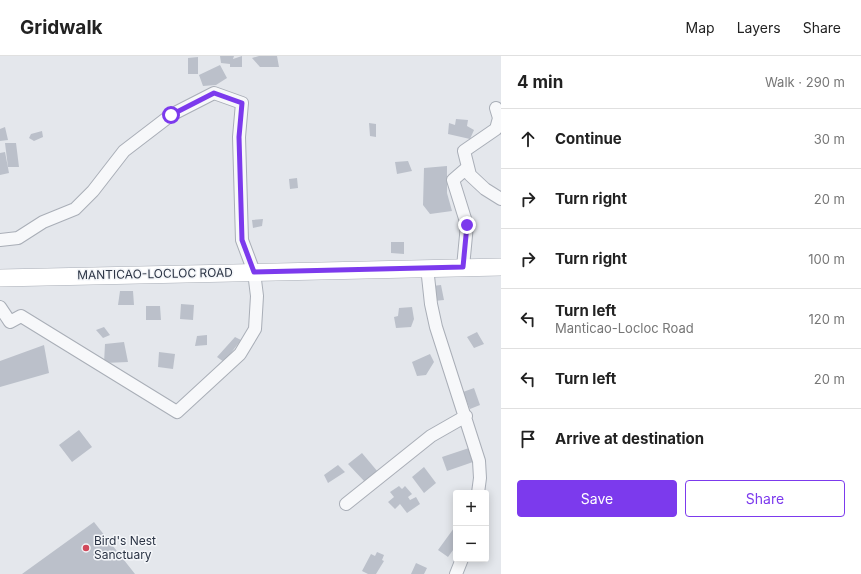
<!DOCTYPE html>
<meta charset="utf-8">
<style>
body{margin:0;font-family:Inter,sans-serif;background:#f6f6f6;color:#222}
.controls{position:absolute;right:12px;bottom:12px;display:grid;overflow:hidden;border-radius:4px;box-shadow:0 2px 10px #0003}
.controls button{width:36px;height:36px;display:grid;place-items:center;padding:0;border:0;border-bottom:1px solid #e0e0e0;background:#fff;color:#222;font:20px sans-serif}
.stop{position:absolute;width:12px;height:12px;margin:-9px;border:3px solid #7c3aed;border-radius:50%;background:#fff}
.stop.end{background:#7c3aed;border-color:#fff;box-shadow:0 1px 4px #0008}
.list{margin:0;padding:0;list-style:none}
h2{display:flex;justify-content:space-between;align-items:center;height:52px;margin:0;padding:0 16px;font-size:17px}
h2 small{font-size:13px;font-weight:400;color:#767676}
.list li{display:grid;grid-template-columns:26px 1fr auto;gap:12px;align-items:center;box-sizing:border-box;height:60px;padding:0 16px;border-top:1px solid #e0e0e0}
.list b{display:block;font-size:15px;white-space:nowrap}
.list p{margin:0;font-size:13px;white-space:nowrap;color:#767676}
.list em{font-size:13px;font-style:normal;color:#767676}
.actions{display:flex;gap:8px;padding:12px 16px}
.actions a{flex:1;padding:9px 0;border:1px solid #7c3aed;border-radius:4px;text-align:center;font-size:14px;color:#7c3aed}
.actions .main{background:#7c3aed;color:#fff}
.icon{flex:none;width:22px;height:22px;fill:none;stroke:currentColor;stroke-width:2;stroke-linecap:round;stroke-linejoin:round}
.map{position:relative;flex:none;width:501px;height:518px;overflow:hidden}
header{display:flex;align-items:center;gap:24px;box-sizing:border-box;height:56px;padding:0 20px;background:#fff;border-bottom:1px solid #e0e0e0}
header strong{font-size:19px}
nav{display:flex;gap:22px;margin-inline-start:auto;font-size:14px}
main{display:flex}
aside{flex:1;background:#fff}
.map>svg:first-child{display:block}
</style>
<header>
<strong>Gridwalk</strong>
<nav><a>Map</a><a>Layers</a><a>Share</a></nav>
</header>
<main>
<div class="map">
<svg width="501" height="518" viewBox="0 0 501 518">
<rect width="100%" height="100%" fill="#e4e7ec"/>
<path fill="#bbc0ca" d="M220,0H234L233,3L242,0V11H230V8L221,7Z
M259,0H277L279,11H260L252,2Z
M198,1V18H188V2Z
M220,9L227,22L216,29L203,30L199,19Z
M456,63L468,64L467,70L474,74L470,83L448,78L449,67L455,69Z
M369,67L376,68V81L370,80Z
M5,71L8,84L0,85V73Z
M42,75L43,81L34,85L29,82L31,78Z
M5,87H16L19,111H8Z
M5,96L9,117L0,119V97Z
M408,105L412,115L397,118L395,106Z
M447,110V137L452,155L430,158L423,149L424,112Z
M297,122L298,132L290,133L289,123Z
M263,163L262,170L253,172L252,164Z
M391,186H404V198L391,197Z
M441,229L444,244L434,245L432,230Z
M120,235H133L134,249H118Z
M181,248L194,249L193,264L180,263Z
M146,250H160L161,264H146Z
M412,251L414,263L411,271L396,272L394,261L398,260L399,252Z
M104,271L110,279L103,282L96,274Z
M477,276L484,288L474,292L467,281Z
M207,279V289L195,290L197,280Z
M235,281L241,284L224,306L217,301Z
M124,286L128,306L104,307L105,288Z
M44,289L49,317L0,331V305Z
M159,296L175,298L173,313L158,311Z
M430,298L434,306L426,319L417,320L412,306Z
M474,332L480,349L470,353L463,336Z
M79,374L92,391L72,406L59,389Z
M469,392L473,406L447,415L442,401Z
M362,397L378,416L365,426L348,408Z
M338,409L345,416L328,427L324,419Z
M424,411L436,427L424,437L412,421Z
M399,430L402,433L405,430L412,438L408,441L410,444L416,441L420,448L407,457L400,448L395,453L388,446L394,441L390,436Z
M94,466L135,518H22Z
M454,472L456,474V490L448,501L438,494Z
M377,496L384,499L382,504L384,505L376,518H368L362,515L371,498L375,500Z
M416,507L427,512L424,518H411Z"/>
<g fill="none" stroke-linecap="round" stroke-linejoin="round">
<g stroke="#a9aeb7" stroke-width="14">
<path id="street" d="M496,52L499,62L496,73L464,95L470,119L485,133L501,143
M0,184L18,182L43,166L75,153L93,135L124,95L171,59L214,37L242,47L239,81L242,184L254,216L257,240L255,273L240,298L177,356L21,260L10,266L0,251
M427,211L431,248L436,271L479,405L480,422L478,437
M463,211L467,169L453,124L468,111
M346,448L431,380L466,360
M456,518L462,503"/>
</g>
<g stroke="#a9aeb7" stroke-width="18">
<path id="secondary" d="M0,222L501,211"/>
</g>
<use href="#street" stroke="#f7f8fa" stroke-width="12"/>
<use href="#secondary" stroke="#fff" stroke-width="17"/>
</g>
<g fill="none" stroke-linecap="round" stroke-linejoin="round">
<path stroke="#7c3aed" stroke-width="5" d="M171,59L214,37L242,47L239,81L242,184L254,216L463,211L467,169"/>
</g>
<circle fill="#d1495b" stroke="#f4f6f9" stroke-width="1.5" cx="86" cy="492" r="4"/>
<g text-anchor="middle" stroke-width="3" stroke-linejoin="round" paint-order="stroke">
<g font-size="12" fill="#2b3445" stroke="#f4f6f9">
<text transform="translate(155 218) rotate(-1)" y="4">MANTICAO-LOCLOC ROAD</text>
</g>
<g font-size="12" fill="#2b3445" stroke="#f4f6f9" text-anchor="start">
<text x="94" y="489">Bird's Nest<tspan x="94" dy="14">Sanctuary</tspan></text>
</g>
</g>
</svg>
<div class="controls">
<button>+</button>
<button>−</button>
</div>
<div class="stop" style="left:171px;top:59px"></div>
<div class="stop end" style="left:467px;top:169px"></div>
</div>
<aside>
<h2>4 min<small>Walk · 290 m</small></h2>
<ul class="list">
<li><svg class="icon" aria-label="ahead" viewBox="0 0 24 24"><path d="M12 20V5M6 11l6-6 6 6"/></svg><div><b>Continue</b></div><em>30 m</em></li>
<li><svg class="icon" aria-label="right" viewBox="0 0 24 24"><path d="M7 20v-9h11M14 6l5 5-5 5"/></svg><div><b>Turn right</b></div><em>20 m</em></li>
<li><svg class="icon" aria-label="right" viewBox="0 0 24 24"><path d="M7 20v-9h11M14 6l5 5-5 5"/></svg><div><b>Turn right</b></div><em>100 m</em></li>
<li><svg class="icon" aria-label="left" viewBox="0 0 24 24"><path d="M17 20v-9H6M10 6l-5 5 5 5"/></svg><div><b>Turn left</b><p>Manticao-Locloc Road</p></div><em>120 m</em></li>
<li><svg class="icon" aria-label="left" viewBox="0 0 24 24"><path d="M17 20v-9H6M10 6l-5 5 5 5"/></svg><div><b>Turn left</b></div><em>20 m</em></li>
<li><svg class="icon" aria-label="arrive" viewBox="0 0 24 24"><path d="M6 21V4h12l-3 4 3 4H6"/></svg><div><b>Arrive at destination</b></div></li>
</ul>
<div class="actions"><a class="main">Save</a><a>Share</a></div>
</aside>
</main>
